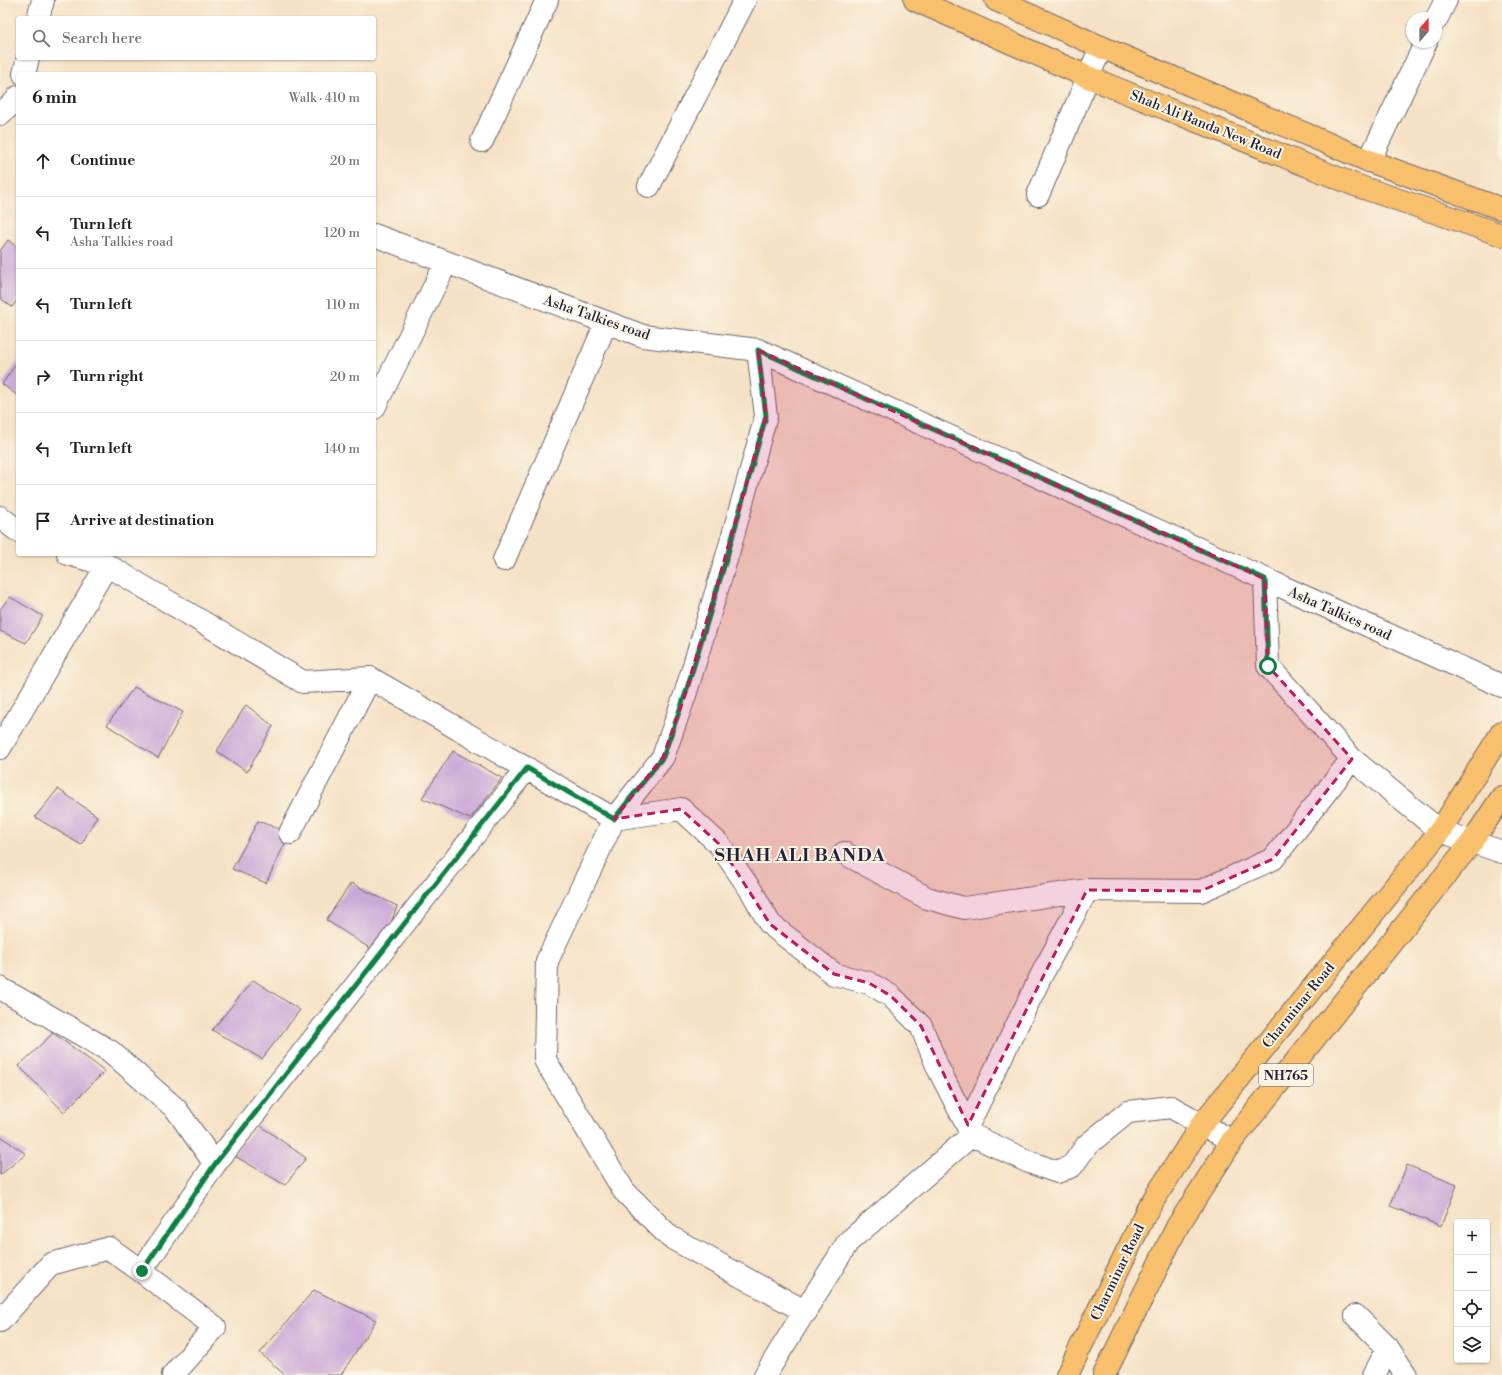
<!DOCTYPE html>
<meta charset="utf-8">
<style>
body{margin:0;font-family:"Libre Bodoni",serif;background:#f6f6f6;color:#202124}
.controls{position:absolute;right:12px;bottom:12px;display:grid;overflow:hidden;border-radius:4px;box-shadow:0 1px 3px #0004}
.controls button{width:36px;height:36px;display:grid;place-items:center;padding:0;border:0;border-bottom:1px solid #e0e0e0;background:#fff;color:#202124;font:20px sans-serif}
.compass{position:absolute;left:1406px;top:12px;width:36px;height:36px;border-radius:50%;background:#fff;box-shadow:0 1px 3px #0004;rotate:21deg}
.stop{position:absolute;width:12px;height:12px;margin:-9px;border:3px solid #0b8043;border-radius:50%;background:#fff}
.stop.end{background:#0b8043;border-color:#fff;box-shadow:0 1px 4px #0008}
.list{margin:0;padding:0;list-style:none}
h2{display:flex;justify-content:space-between;align-items:center;height:52px;margin:0;padding:0 16px;font-size:17px}
h2 small{font-size:13px;font-weight:400;color:#757577}
.list li{display:grid;grid-template-columns:26px 1fr auto;gap:12px;align-items:center;box-sizing:border-box;height:72px;padding:0 16px;border-top:1px solid #e0e0e0}
.list b{display:block;font-size:15px;white-space:nowrap}
.list p{margin:0;font-size:13px;white-space:nowrap;color:#757577}
.list em{font-size:13px;font-style:normal;color:#757577}
.icon{flex:none;width:22px;height:22px;fill:none;stroke:currentColor;stroke-width:2;stroke-linecap:round;stroke-linejoin:round}
.map{position:relative;flex:none;width:1502px;height:1375px;overflow:hidden}
.search{position:absolute;background:#fff;box-shadow:0 1px 3px #0004;left:16px;top:16px;width:360px;height:44px;display:flex;align-items:center;gap:10px;box-sizing:border-box;padding:0 14px;border-radius:4px;color:#757577;font-size:15px}
.panel{position:absolute;background:#fff;box-shadow:0 1px 3px #0004;left:16px;top:72px;width:360px;height:484px;border-radius:4px}
.map>svg:first-child{display:block}
</style>
<div class="map">
<svg width="1502" height="1375" viewBox="0 0 1502 1375">
<rect width="100%" height="100%" fill="#fcf5e5"/>
<filter id="ink" filterUnits="userSpaceOnUse"><feTurbulence type="fractalNoise" baseFrequency=".025" numOctaves="2"/><feDisplacementMap in="SourceGraphic" scale="8" xChannelSelector="R" yChannelSelector="G"/><feConvolveMatrix kernelMatrix="1 2 1 2 8 2 1 2 1" color-interpolation-filters="sRGB"/></filter>
<filter id="wash" filterUnits="userSpaceOnUse"><feTurbulence type="fractalNoise" baseFrequency=".012" numOctaves="4" result="noise"/><feDisplacementMap in="SourceGraphic" scale="16" xChannelSelector="R" yChannelSelector="G"/><feGaussianBlur stdDeviation="0.9" result="paint"/><feColorMatrix in="noise" values="0 0 0 0 0 0 0 0 0 0 0 0 0 0 0 0 0 1.4 0 .05"/><feComposite in="paint" operator="in"/></filter>
<g filter="url(#wash)">
<rect width="100%" height="100%" fill="#f5e1c5"/>
<g id="blocks">
<path fill="#ccaad8" d="M8,240L18,248V299L12,307L0,298V251Z
M18,361V396L2,384Z
M10,597L43,616L26,643L0,631V609Z
M134,687L183,712L158,758L107,725Z
M246,705L273,726L247,772L217,751Z
M453,751L502,778L470,819L422,798Z
M58,789L97,816L81,845L35,817Z
M258,821L290,833L266,883L232,869Z
M351,883L397,906L380,955L326,920Z
M253,980L300,1010L262,1059L212,1030Z
M53,1033L105,1071L64,1112L19,1066Z
M258,1124L306,1158L285,1185L233,1155Z
M0,1136L26,1154L0,1175Z
M1407,1165L1457,1185L1441,1226L1390,1206Z
M314,1290L376,1320L341,1375H285L260,1353Z"/>
</g>
</g>
<g filter="url(#ink)">
<use href="#blocks" fill-opacity="0" stroke="#6c656b" stroke-width="1"/>
<g fill="none" stroke-linecap="round" stroke-linejoin="round">
<g stroke="#6c656b" stroke-width="24">
<path id="minor" d="M38,18L43,0
M1436,20L1446,0
M24,74L28,58
M0,114L17,100L18,97
M482,141L547,0
M1369,161L1426,42
M649,186L745,0
M1038,195L1101,47
M374,235L643,336L758,350L1502,686
M758,350L766,416L728,553L685,695L663,757L614,819L547,961L545,1060L624,1191L670,1237L806,1312
M374,408L446,263
M0,517L18,531
M68,554L107,565L303,682L370,678L614,819L681,809L719,844L752,892L770,924L834,974L869,983L891,996L921,1026L938,1068L972,1135L1029,1162L1057,1172L1072,1166L1087,1145L1128,1112L1171,1107L1232,1141
M504,560L606,323
M1265,579L1268,666L1352,759L1440,831L1502,852
M0,748L107,565
M290,833L370,678
M844,853L927,898L964,908L1087,890L1201,891L1273,859L1352,759
M0,988L110,1051L176,1109L215,1164
M968,1125L1042,974L1087,890
M141,1271L215,1164L527,768
M1356,1316L1388,1348L1406,1375
M0,1321L51,1264L109,1248L141,1271L215,1327L173,1375
M765,1375L848,1242L972,1135
M1374,1375L1388,1348"/>
</g>
<g stroke="#6c656b" stroke-width="24">
<path id="major" d="M915,0L1088,77L1355,185L1502,235
M996,0L1101,47L1369,161L1502,209"/>
</g>
<g stroke="#6c656b" stroke-width="24">
<path id="highway" d="M1067,1375L1147,1210L1202,1124L1440,831L1502,732
M1104,1375L1177,1227L1232,1141L1472,842L1502,797"/>
</g>
<use href="#minor" stroke="#fff" stroke-width="22"/>
<use href="#major" stroke="#f8bf6c" stroke-width="22"/>
<use href="#highway" stroke="#f8bf6c" stroke-width="22"/>
</g>
</g>
<g fill="none" stroke-linecap="round" stroke-linejoin="round" filter="url(#ink)">
<path stroke="#0b8043" stroke-width="5" d="M142,1271L215,1164L527,768L614,819L663,757L685,695L728,553L766,416L758,350L1265,579L1268,666"/>
</g>
<path fill="#c2185b" fill-opacity="0.2" stroke="#c2185b" stroke-width="3" stroke-dasharray="8 5" stroke-linejoin="round" d="M758,350L1265,579L1268,666L1352,759L1273,859L1201,891L1087,890L968,1125L921,1026L891,996L869,983L834,974L770,924L719,844L681,809L614,819L663,757L685,695L766,416Z"/>
<g text-anchor="middle" stroke-width="4" stroke-linejoin="round" paint-order="stroke">
<rect fill="#fcf5e5" stroke="#63616e" stroke-width="1" x="1259" y="1064" width="54" height="22" rx="3"/>
<g font-size="13" font-weight="bold" fill="#22223b">
<text x="1286" y="1080">NH765</text>
</g>
<g font-size="14" fill="#22223b" stroke="#fcf5e5">
<text transform="translate(1206 124) rotate(22)" y="5">Shah Ali Banda New Road</text>
<text transform="translate(597 317) rotate(19)" y="5">Asha Talkies road</text>
<text transform="translate(1340 613) rotate(24)" y="5">Asha Talkies road</text>
<text transform="translate(1298 1005) rotate(-51)" y="5">Charminar Road</text>
<text transform="translate(1117 1272) rotate(-64)" y="5">Charminar Road</text>
</g>
<g font-size="18" font-weight="bold" letter-spacing="1" fill="#22223b" stroke="#fcf5e5">
<text x="800" y="861">SHAH ALI BANDA</text>
</g>
</g>
</svg>
<div class="controls">
<button>+</button>
<button>−</button>
<button><svg class="icon" aria-label="locate" viewBox="0 0 24 24"><circle cx="12" cy="12" r="6"/><path d="M12 2v4M12 18v4M2 12h4M18 12h4"/></svg></button>
<button><svg class="icon" aria-label="layers" viewBox="0 0 24 24"><path d="M12 4l9 5-9 5-9-5zM3 14l9 5 9-5"/></svg></button>
</div>
<svg class="compass" viewBox="-18 -18 36 36"><path d="M0-13l5 13h-10z" fill="#e53935"/><path d="M0 13l5-13h-10z" fill="#757577"/></svg>
<div class="stop" style="left:1268px;top:666px"></div>
<div class="stop end" style="left:142px;top:1271px"></div>
<div class="search"><svg class="icon" aria-label="search" viewBox="0 0 24 24"><circle cx="10" cy="10" r="6"/><path d="M15 15l6 6"/></svg>Search here</div>
<section class="panel">
<h2>6 min<small>Walk · 410 m</small></h2>
<ul class="list">
<li><svg class="icon" aria-label="ahead" viewBox="0 0 24 24"><path d="M12 20V5M6 11l6-6 6 6"/></svg><div><b>Continue</b></div><em>20 m</em></li>
<li><svg class="icon" aria-label="left" viewBox="0 0 24 24"><path d="M17 20v-9H6M10 6l-5 5 5 5"/></svg><div><b>Turn left</b><p>Asha Talkies road</p></div><em>120 m</em></li>
<li><svg class="icon" aria-label="left" viewBox="0 0 24 24"><path d="M17 20v-9H6M10 6l-5 5 5 5"/></svg><div><b>Turn left</b></div><em>110 m</em></li>
<li><svg class="icon" aria-label="right" viewBox="0 0 24 24"><path d="M7 20v-9h11M14 6l5 5-5 5"/></svg><div><b>Turn right</b></div><em>20 m</em></li>
<li><svg class="icon" aria-label="left" viewBox="0 0 24 24"><path d="M17 20v-9H6M10 6l-5 5 5 5"/></svg><div><b>Turn left</b></div><em>140 m</em></li>
<li><svg class="icon" aria-label="arrive" viewBox="0 0 24 24"><path d="M6 21V4h12l-3 4 3 4H6"/></svg><div><b>Arrive at destination</b></div></li>
</ul>
</section>
</div>
